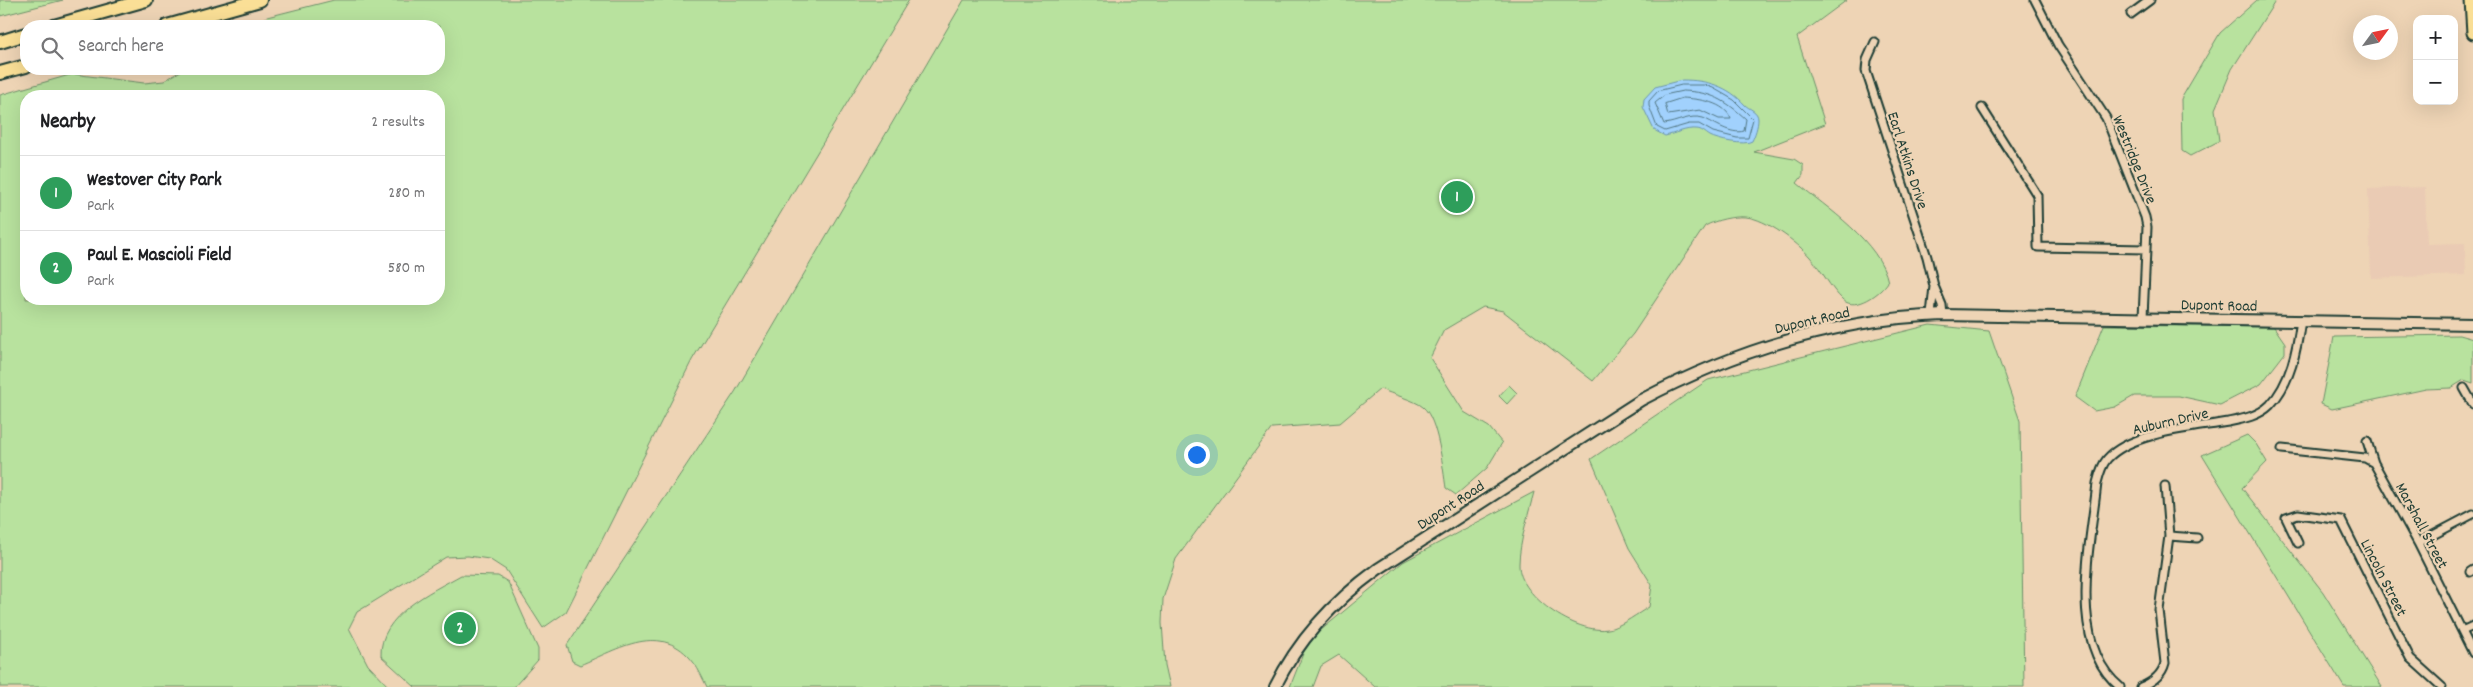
<!DOCTYPE html>
<meta charset="utf-8">
<style>
body{margin:0;font-family:Dekko,sans-serif;background:#f6f6f6;color:#202124}
.controls{position:absolute;right:15px;top:15px;display:grid;overflow:hidden;border-radius:10px;box-shadow:0 5px 20px #0002}
.controls button{width:45px;height:45px;display:grid;place-items:center;padding:0;border:0;border-bottom:1px solid #e0e0e0;background:#fff;color:#202124;font:25px sans-serif}
.compass{position:absolute;left:2353px;top:15px;width:45px;height:45px;border-radius:50%;background:#fff;box-shadow:0 5px 20px #0002;rotate:57deg}
.you{position:absolute;left:1196px;top:454px;width:18px;height:18px;margin:-12px;border:4px solid #fff;border-radius:50%;background:#1a73e8;box-shadow:0 0 0 8px #1a73e833}
.badge{display:grid;place-items:center;width:32px;height:32px;border-radius:50%;background:#d93025;color:#fff;font-size:16px;font-weight:700}
.pin{position:absolute;translate:-50% -50%;border:2px solid #fff;box-shadow:0 1px 5px #0006}
.list{margin:0;padding:0;list-style:none}
h2{display:flex;justify-content:space-between;align-items:center;height:65px;margin:0;padding:0 20px;font-size:21px}
h2 small{font-size:16px;font-weight:400;color:#757577}
.list li{display:grid;grid-template-columns:32px 1fr auto;gap:15px;align-items:center;box-sizing:border-box;height:75px;padding:0 20px;border-top:1px solid #e0e0e0}
.list b{display:block;font-size:19px;white-space:nowrap}
.list p{margin:0;font-size:16px;white-space:nowrap;color:#757577}
.list em{font-size:16px;font-style:normal;color:#757577}
.icon{flex:none;width:28px;height:28px;fill:none;stroke:currentColor;stroke-width:2;stroke-linecap:round;stroke-linejoin:round}
.map{position:relative;flex:none;width:2473px;height:687px;overflow:hidden}
.search{position:absolute;background:#fff;box-shadow:0 5px 20px #0002;left:20px;top:20px;width:425px;height:55px;display:flex;align-items:center;gap:12px;box-sizing:border-box;padding:0 18px;border-radius:20px;color:#757577;font-size:19px}
.panel{position:absolute;background:#fff;box-shadow:0 5px 20px #0002;left:20px;top:90px;width:425px;height:215px;border-radius:20px}
.map>svg:first-child{display:block}
</style>
<div class="map">
<svg width="2473" height="687" viewBox="0 0 2473 687">
<rect width="100%" height="100%" fill="#eed4b5"/>
<filter id="ink" filterUnits="userSpaceOnUse"><feTurbulence type="fractalNoise" baseFrequency=".02" numOctaves="2"/><feDisplacementMap in="SourceGraphic" scale="10" xChannelSelector="R" yChannelSelector="G"/><feConvolveMatrix kernelMatrix="1 2 1 2 8 2 1 2 1" color-interpolation-filters="sRGB"/></filter>
<g filter="url(#ink)">
<path fill="#eacbb4" d="M2425,187L2427,244L2465,243L2466,275L2371,278L2368,189Z"/>
<path fill="#b8e29e" stroke="#6c9069" fill-rule="evenodd" d="M0,0H63L0,16Z
M334,0H909L692,360L566,612L543,628L506,570L489,559L468,556L446,557L357,612L349,628L368,665L389,687H0V95L73,74L144,83L164,81L184,69H439V26H253L267,17ZM26,96H439V299H26Z
M964,0H1847L1797,37L1825,124L1754,152L1794,159L1803,165V175L1797,183C1827,208 1880,242 1888,282C1881,293 1856,312 1843,300C1830,288 1822,270 1810,257C1797,242 1766,219 1746,217C1733,216 1716,220 1705,226L1633,334L1593,381L1503,311L1483,307L1444,330L1430,358L1464,412L1489,427L1502,443L1487,468L1456,495L1446,488C1443,469 1438,419 1423,407C1415,400 1391,394 1380,389L1340,423L1272,428L1176,559L1163,599L1162,623L1165,665L1170,687H707C703,679 699,670 694,663C662,620 618,649 580,665L572,661L567,645L735,392Z
M2257,0H2276L2232,69L2215,109L2219,141L2190,156L2182,151L2181,99L2220,33Z
M1930,325L1989,331L2020,421L2024,687H1375L1339,655L1321,666L1313,687H1290L1308,641L1403,562L1534,492C1529,512 1519,544 1519,564C1518,597 1582,638 1612,628C1624,624 1637,614 1649,607L1652,585L1629,548L1591,459L1708,380Z
M2104,325L2274,327L2285,343V353L2261,384L2220,405L2179,396H2134L2115,407L2094,411L2075,397Z
M2459,335L2473,339V383L2464,380L2451,388L2426,389L2332,409L2321,404L2334,337Z
M1509,385L1517,393L1507,404L1499,396Z
M2247,435L2256,444L2267,462L2242,488L2323,592L2382,687H2344L2202,455Z
M461,575L498,576L508,582L538,649V660L514,687H415L381,656C379,615 431,592 461,575Z"/>
<path fill="#a1d1fd" stroke="#6d96ad" d="M1682,80C1707,80 1728,86 1745,105C1749,109 1758,111 1758,119C1758,126 1755,135 1752,141C1745,146 1717,140 1710,136C1705,133 1702,129 1696,129C1686,128 1674,134 1665,136L1654,130L1643,107L1644,99L1655,87Z"/>
<g fill="none" stroke-linecap="round" stroke-linejoin="round">
<path stroke="#537884" stroke-width="1" d="M1682,85H1705L1713,88L1734,100L1753,119L1748,138H1737L1713,132L1699,124H1689L1665,131L1657,127L1649,106V101L1658,91Z
M1683,91C1712,92 1725,100 1746,119L1744,131C1731,135 1715,123 1703,118C1690,114 1676,123 1664,124L1655,103L1665,95Z
M1683,98C1699,99 1725,102 1731,119H1719L1700,110L1668,115L1665,104Z"/>
<g stroke="#1f3d34" stroke-width="11">
<path id="street" d="M2035,0L2058,45L2106,118L2145,217L2147,227L2143,318
M2131,14L2150,0
M1875,42L1867,60L1866,71L1927,257L1934,286L1942,305L1943,315
M1982,108L2037,195L2038,247L2146,249
M1931,315L1934,286
M2464,388L2473,404
M2367,441L2374,463
M2282,449L2365,458L2374,463L2418,543L2473,653
M2169,536L2197,538
M2298,543L2286,518L2298,514L2341,520L2410,658L2442,687
M2418,543L2473,514
M2470,572L2473,570
M2462,631L2473,626
M2120,687C2066,643 2091,544 2097,483C2099,475 2101,466 2107,459C2131,432 2194,428 2228,422C2243,419 2259,416 2270,405C2291,383 2297,349 2301,320
M2141,687C2153,682 2162,675 2165,663L2159,610L2169,536L2165,486"/>
</g>
<g stroke="#1f3d34" stroke-width="14">
<path id="secondary" d="M1275,687C1299,638 1334,601 1378,569L1641,400C1736,350 1836,319 1943,315L2473,324"/>
</g>
<g stroke="#1f3d34" stroke-width="15">
<path id="primary" d="M2471,0L2473,33"/>
</g>
<g stroke="#1f3d34" stroke-width="16">
<path id="highway" d="M54,26L146,0
M167,26L260,0
M0,42L26,34
M0,73L26,66"/>
</g>
<use href="#street" stroke="#eed4b5" stroke-width="7"/>
<use href="#secondary" stroke="#eed4b5" stroke-width="10"/>
<use href="#primary" stroke="#fadf96" stroke-width="11"/>
<use href="#highway" stroke="#fadf96" stroke-width="12"/>
</g>
</g>
<g text-anchor="middle" stroke-width="4.5" stroke-linejoin="round" paint-order="stroke">
<g font-size="16" fill="#1f3d34" stroke="#eed4b5">
<text transform="translate(2136 159) rotate(68)" y="6">Westridge Drive</text>
<text transform="translate(1909 160) rotate(72)" y="6">Earl Atkins Drive</text>
<text transform="translate(2219 304) rotate(1)" y="6">Dupont Road</text>
<text transform="translate(1812 319) rotate(-13)" y="6">Dupont Road</text>
<text transform="translate(2170 420) rotate(-13)" y="6">Auburn Drive</text>
<text transform="translate(1450 504) rotate(-33)" y="6">Dupont Road</text>
<text transform="translate(2423 525) rotate(62)" y="6">Marshall Street</text>
<text transform="translate(2385 577) rotate(63)" y="6">Lincoln Street</text>
</g>
</g>
</svg>
<div class="controls">
<button>+</button>
<button>−</button>
</div>
<svg class="compass" viewBox="-18 -18 36 36"><path d="M0-13l5 13h-10z" fill="#e53935"/><path d="M0 13l5-13h-10z" fill="#757577"/></svg>
<div class="you"></div>
<div class="pin badge" style="left:1457px;top:197px;background:#2e9e5b">1</div>
<div class="pin badge" style="left:460px;top:628px;background:#2e9e5b">2</div>
<div class="search"><svg class="icon" aria-label="search" viewBox="0 0 24 24"><circle cx="10" cy="10" r="6"/><path d="M15 15l6 6"/></svg>Search here</div>
<section class="panel">
<h2>Nearby<small>2 results</small></h2>
<ul class="list">
<li><span class="badge" style="background:#2e9e5b">1</span><div><b>Westover City Park</b><p>Park</p></div><em>280 m</em></li>
<li><span class="badge" style="background:#2e9e5b">2</span><div><b>Paul E. Mascioli Field</b><p>Park</p></div><em>580 m</em></li>
</ul>
</section>
</div>
